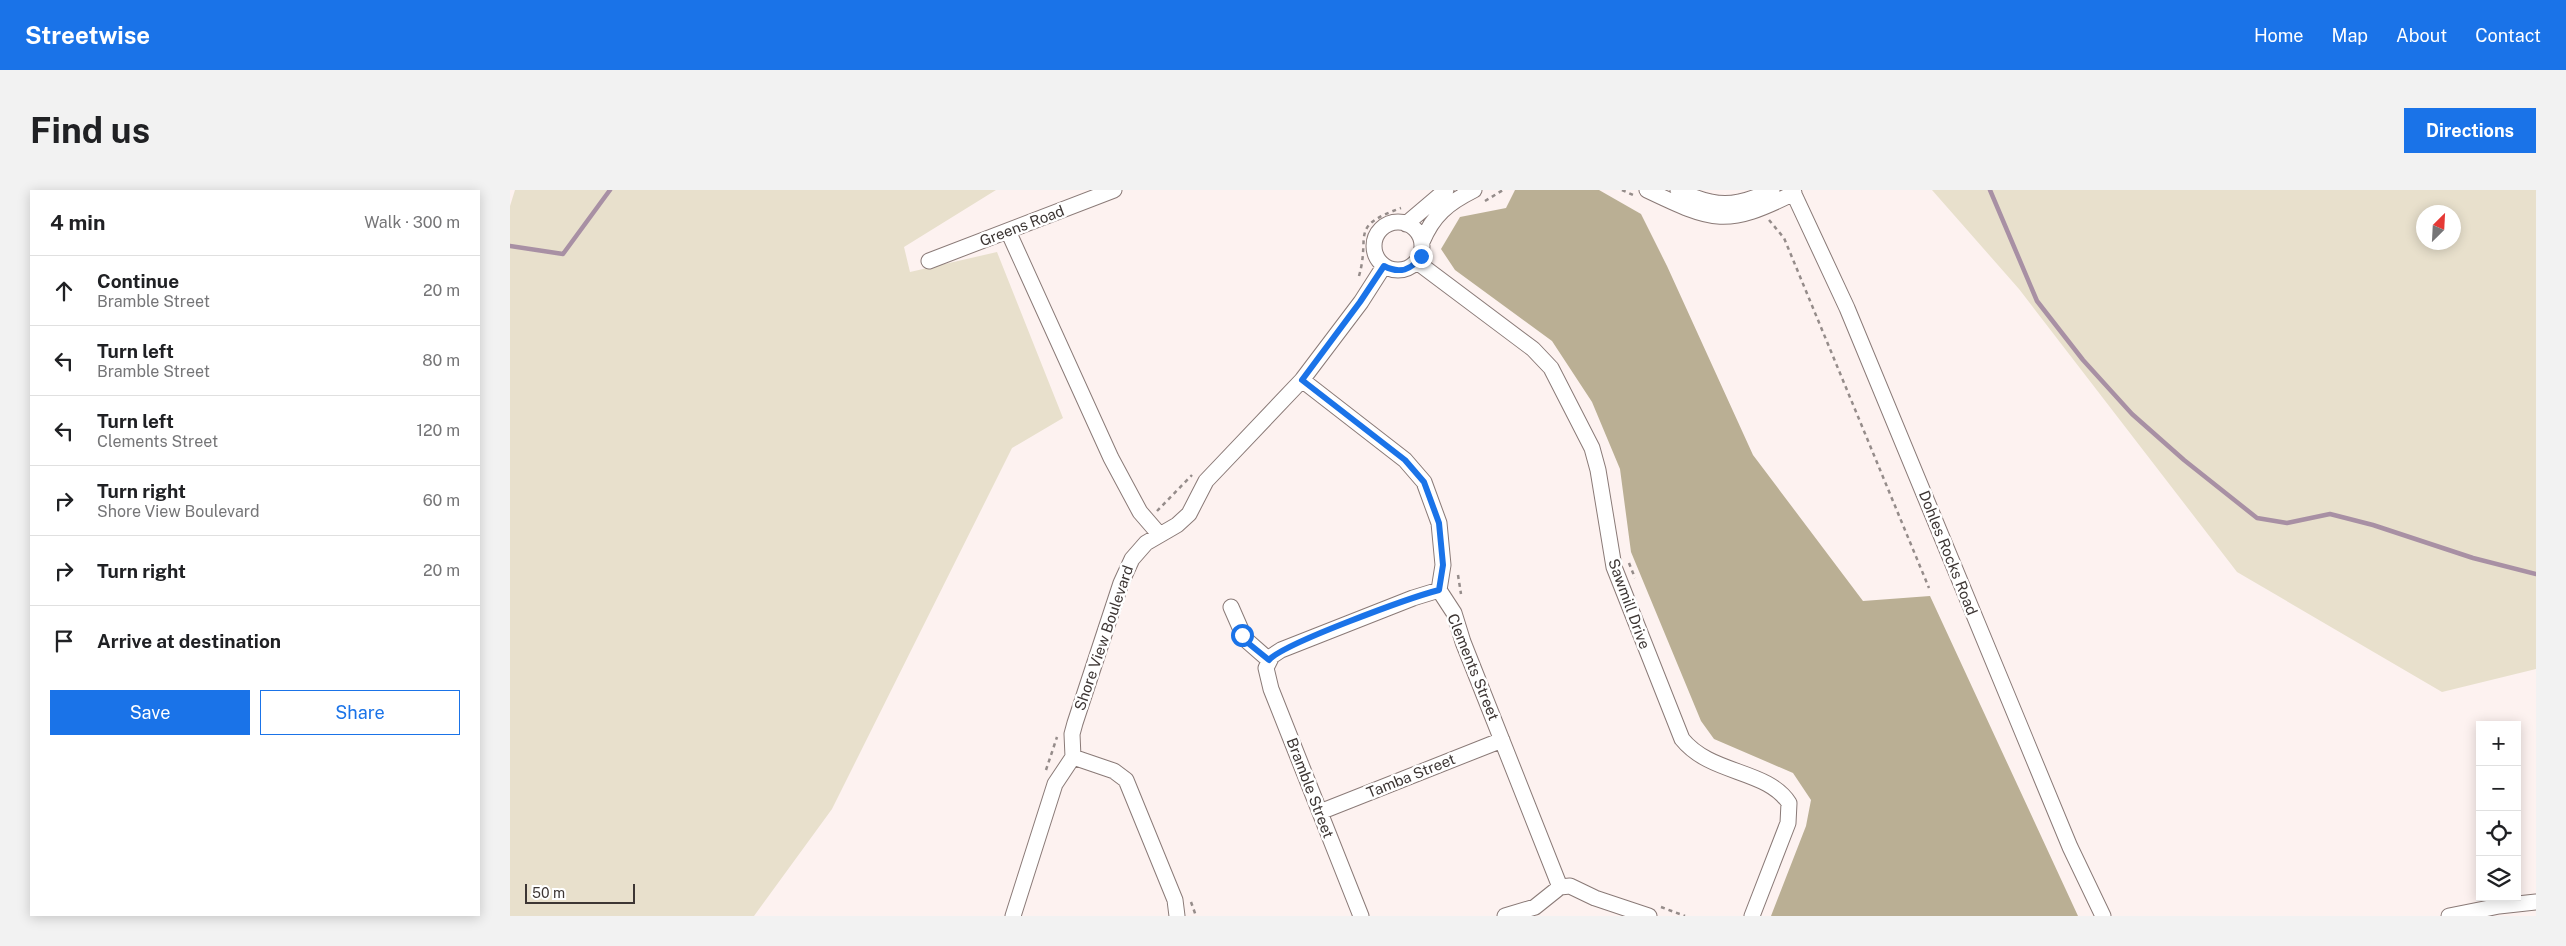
<!DOCTYPE html>
<meta charset="utf-8">
<style>
body{margin:0;font-family:"Public Sans",sans-serif;background:#f2f2f2;color:#202124}
.controls{position:absolute;right:15px;bottom:15px;display:grid;overflow:hidden;border-radius:0px;box-shadow:0 2px 12px #0003}
.controls button{width:45px;height:45px;display:grid;place-items:center;padding:0;border:0;border-bottom:1px solid #e0e0e0;background:#fff;color:#202124;font:25px sans-serif}
.compass{position:absolute;left:1906px;top:15px;width:45px;height:45px;border-radius:50%;background:#fff;box-shadow:0 2px 12px #0003;rotate:24deg}
.scale{position:absolute;left:15px;bottom:12px;width:110px;box-sizing:border-box;padding-left:5px;border:2px solid #3d3634;border-top:0;font-size:14px;line-height:18px;white-space:nowrap;color:#3d3634;-webkit-text-stroke:4px #fff;paint-order:stroke}
.stop{position:absolute;width:15px;height:15px;margin:-11px;border:4px solid #1a73e8;border-radius:50%;background:#fff}
.stop.end{background:#1a73e8;border-color:#fff;box-shadow:0 1px 5px #0008}
.list{margin:0;padding:0;list-style:none}
h2{display:flex;justify-content:space-between;align-items:center;height:65px;margin:0;padding:0 20px;font-size:21px}
h2 small{font-size:16px;font-weight:400;color:#757577}
.list li{display:grid;grid-template-columns:32px 1fr auto;gap:15px;align-items:center;box-sizing:border-box;height:70px;padding:0 20px;border-top:1px solid #e0e0e0}
.list b{display:block;font-size:19px;white-space:nowrap}
.list p{margin:0;font-size:16px;white-space:nowrap;color:#757577}
.list em{font-size:16px;font-style:normal;color:#757577}
.actions{display:flex;gap:10px;padding:15px 20px}
.actions a{flex:1;padding:11px 0;border:1px solid #1a73e8;border-radius:0px;text-align:center;font-size:18px;color:#1a73e8}
.actions .main{background:#1a73e8;color:#fff}
.icon{flex:none;width:28px;height:28px;fill:none;stroke:currentColor;stroke-width:2;stroke-linecap:round;stroke-linejoin:round}
.map{position:relative;flex:none;width:2026px;height:726px;overflow:hidden;border-radius:0px}
header{display:flex;align-items:center;gap:30px;box-sizing:border-box;height:70px;padding:0 25px;background:#1a73e8;color:#fff}
header strong{font-size:24px}
nav{display:flex;gap:28px;margin-inline-start:auto;font-size:18px}
.intro{display:flex;align-items:center;justify-content:space-between;box-sizing:border-box;height:120px;padding:0 30px}
h1{margin:0;font-size:35px}
.button{padding:12px 22px;border-radius:0px;background:#1a73e8;color:#fff;font-size:18px;font-weight:700}
main{display:flex;gap:30px;padding:0 30px}
aside{flex:1;background:#fff;border-radius:0px;box-shadow:0 2px 12px #0003}
.map>svg:first-child{display:block}
</style>
<header>
<strong>Streetwise</strong>
<nav><a>Home</a><a>Map</a><a>About</a><a>Contact</a></nav>
</header>
<div class="intro"><h1>Find us</h1><a class="button">Directions</a></div>
<main>
<aside>
<h2>4 min<small>Walk · 300 m</small></h2>
<ul class="list">
<li><svg class="icon" aria-label="ahead" viewBox="0 0 24 24"><path d="M12 20V5M6 11l6-6 6 6"/></svg><div><b>Continue</b><p>Bramble Street</p></div><em>20 m</em></li>
<li><svg class="icon" aria-label="left" viewBox="0 0 24 24"><path d="M17 20v-9H6M10 6l-5 5 5 5"/></svg><div><b>Turn left</b><p>Bramble Street</p></div><em>80 m</em></li>
<li><svg class="icon" aria-label="left" viewBox="0 0 24 24"><path d="M17 20v-9H6M10 6l-5 5 5 5"/></svg><div><b>Turn left</b><p>Clements Street</p></div><em>120 m</em></li>
<li><svg class="icon" aria-label="right" viewBox="0 0 24 24"><path d="M7 20v-9h11M14 6l5 5-5 5"/></svg><div><b>Turn right</b><p>Shore View Boulevard</p></div><em>60 m</em></li>
<li><svg class="icon" aria-label="right" viewBox="0 0 24 24"><path d="M7 20v-9h11M14 6l5 5-5 5"/></svg><div><b>Turn right</b></div><em>20 m</em></li>
<li><svg class="icon" aria-label="arrive" viewBox="0 0 24 24"><path d="M6 21V4h12l-3 4 3 4H6"/></svg><div><b>Arrive at destination</b></div></li>
</ul>
<div class="actions"><a class="main">Save</a><a>Share</a></div>
</aside>
<div class="map">
<svg width="2026" height="726" viewBox="0 0 2026 726">
<rect width="100%" height="100%" fill="#fdf2f0"/>
<path fill="#e8e0cc" fill-rule="evenodd" d="M5,0H486L394,57L400,82L487,62L553,228L502,258L322,619L244,726H0V16Z
M1422,0H2026V479L1932,502L1727,382L1509,99ZM1914,22H1944V52H1914Z"/>
<path fill="#baaf94" d="M1005,0H1089L1131,24L1157,76L1243,265L1353,411L1420,406L1568,726H1261L1296,636L1301,610L1283,583L1204,549L1191,531L1121,362L1110,279L1082,212L1042,151L945,80L931,59L950,27L996,18Z"/>
<g fill="none" stroke-linecap="round" stroke-linejoin="round">
<path stroke="#a890a4" stroke-width="4.5" d="M1480,0L1527,111L1573,170L1622,224L1674,270L1747,328L1777,333L1820,324L1863,335L1963,368L2026,384
M0,56L53,64L100,0"/>
<g stroke="#8a7a77" stroke-width="17">
<path id="minor" d="M1137,0C1204,32 1216,37 1284,3
M1168,0C1204,18 1226,18 1262,0
M1282,0L1337,118L1560,657L1593,726
M864 56a24 24 0 1 1 48 0a24 24 0 1 1-48 0Z
M896,34L936,0
M498,41L601,268L630,322L649,344
M912,52C923,25 938,13 964,0
M419,71L604,0
M907,72L1023,159L1041,178L1082,258L1088,280L1104,377L1172,549C1201,585 1257,579 1279,613L1278,633L1242,726
M792,190L895,270L914,292L929,333L933,375L929,400L944,423L953,452L1050,697
M721,417L735,449L759,470
M563,567L604,581L616,590L665,710L667,726
M810,622L992,550
M503,726L545,594L563,567L562,544L565,533L611,393L622,369L636,353L667,335L679,324L696,291L792,190L851,112L874,76
M851,726L761,499L756,478L762,466L771,460L903,408L929,400
M995,726L1025,717L1050,697L1060,696L1085,708L1139,726
M1939,726L1989,716L2026,712"/>
</g>
<path stroke="#958c8a" stroke-width="2.5" stroke-dasharray="4 4" stroke-linecap="butt" d="M1112,0L1123,5
M975,11L993,0
M1259,30L1274,48L1419,398
M849,86C861,44 838,37 891,18
M647,321L682,285
M1119,373L1125,388
M948,385L951,404
M536,580L547,547
M681,712L686,726
M1151,717L1175,726"/>
<use href="#minor" stroke="#fff" stroke-width="15"/>
</g>
<g fill="none" stroke-linecap="round" stroke-linejoin="round">
<path stroke="#1a73e8" stroke-width="6" d="M732,445L738,453L759,470C774,453 902,407 929,400L933,375L929,333L914,292L895,270L792,190L850,112L874,76C889,84 902,80 911,66"/>
</g>
<g text-anchor="middle" stroke-width="5" stroke-linejoin="round" paint-order="stroke">
<g font-size="15" fill="#3d3634" stroke="#fff">
<text transform="translate(512 36) rotate(-21)" y="5">Greens Road</text>
<text transform="translate(1438 363) rotate(68)" y="5">Dohles Rocks Road</text>
<text transform="translate(1119 414) rotate(70)" y="5">Sawmill Drive</text>
<text transform="translate(594 448) rotate(-71)" y="5">Shore View Boulevard</text>
<text transform="translate(963 477) rotate(68)" y="5">Clements Street</text>
<text transform="translate(901 586) rotate(-22)" y="5">Tamba Street</text>
<text transform="translate(800 598) rotate(69)" y="5">Bramble Street</text>
</g>
</g>
</svg>
<div class="controls">
<button>+</button>
<button>−</button>
<button><svg class="icon" aria-label="locate" viewBox="0 0 24 24"><circle cx="12" cy="12" r="6"/><path d="M12 2v4M12 18v4M2 12h4M18 12h4"/></svg></button>
<button><svg class="icon" aria-label="layers" viewBox="0 0 24 24"><path d="M12 4l9 5-9 5-9-5zM3 14l9 5 9-5"/></svg></button>
</div>
<svg class="compass" viewBox="-18 -18 36 36"><path d="M0-13l5 13h-10z" fill="#e53935"/><path d="M0 13l5-13h-10z" fill="#757577"/></svg>
<div class="scale">50 m</div>
<div class="stop" style="left:732px;top:445px"></div>
<div class="stop end" style="left:911px;top:66px"></div>
</div>
</main>
